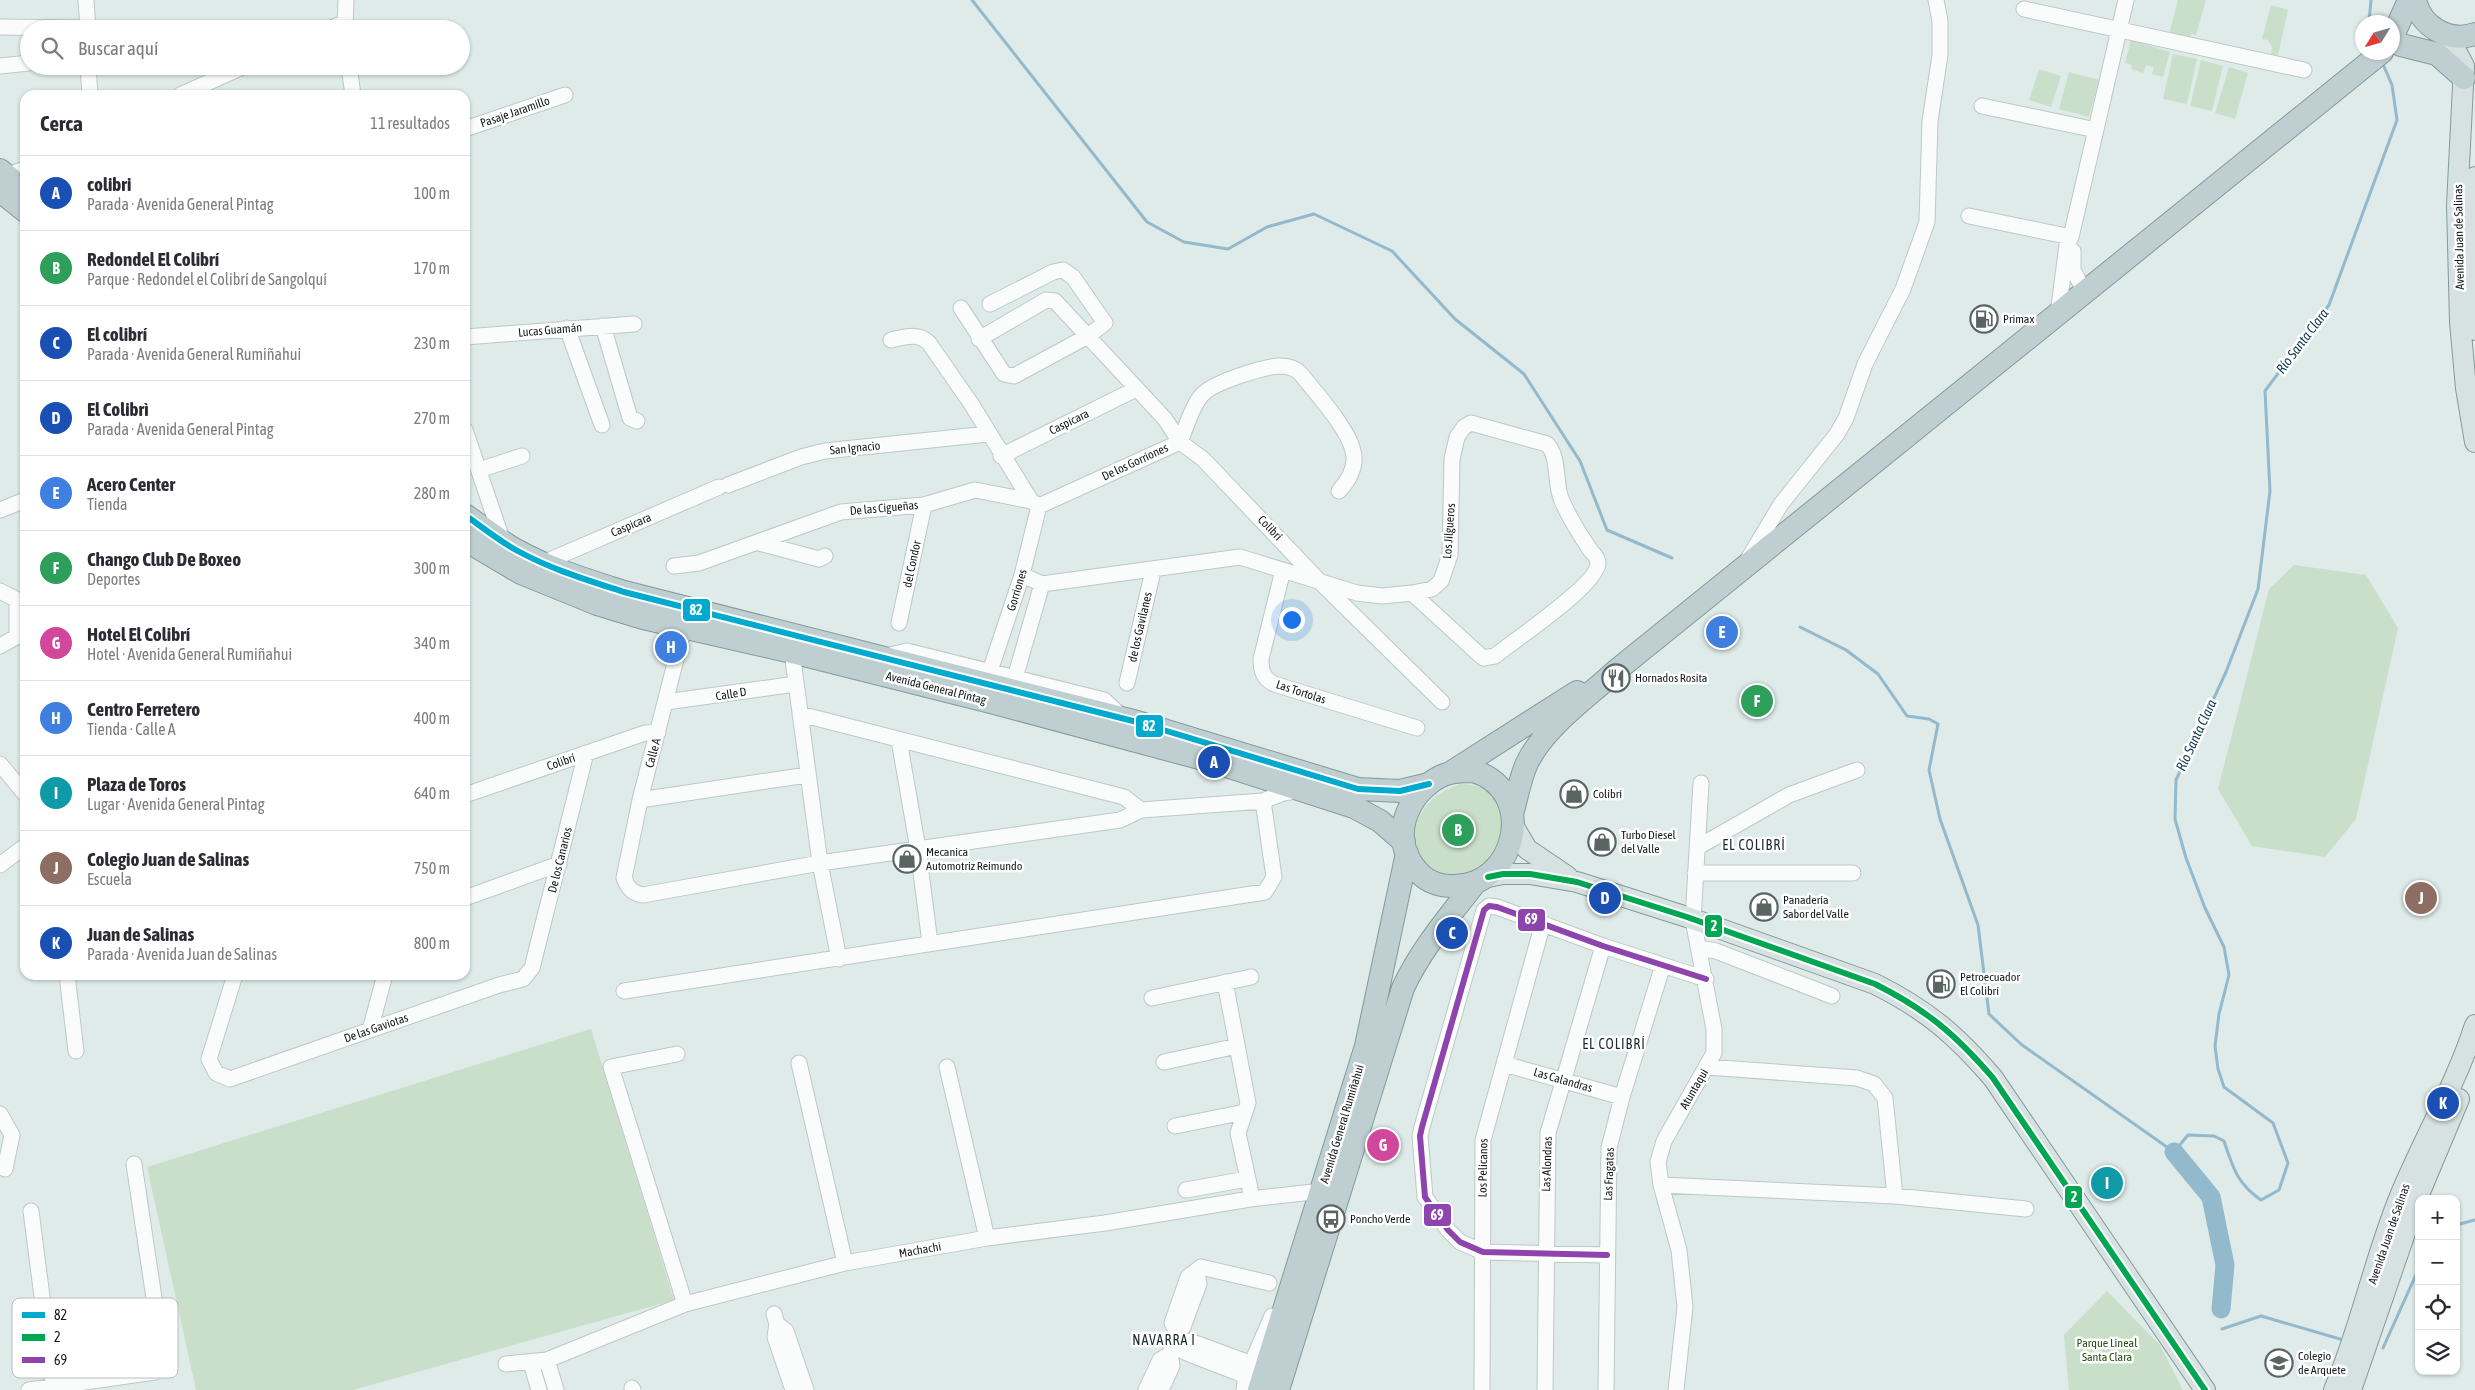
<!DOCTYPE html>
<html lang="es">
<meta charset="utf-8">
<style>
body{margin:0;font-family:"Asap Condensed",sans-serif;background:#f7f7f7;color:#2b2b33}
.controls{position:absolute;right:15px;bottom:15px;display:grid;overflow:hidden;border-radius:10px;box-shadow:0 1px 4px #0004}
.controls button{width:45px;height:45px;display:grid;place-items:center;padding:0;border:0;border-bottom:1px solid #e1e1e2;background:#fff;color:#2b2b33;font:25px sans-serif}
.compass{position:absolute;left:2355px;top:15px;width:45px;height:45px;border-radius:50%;background:#fff;box-shadow:0 1px 4px #0004;rotate:233deg}
.you{position:absolute;left:1291px;top:619px;width:18px;height:18px;margin:-12px;border:4px solid #fff;border-radius:50%;background:#1a73e8;box-shadow:0 0 0 8px #1a73e833}
.badge{display:grid;place-items:center;width:32px;height:32px;border-radius:50%;background:#5a6462;color:#fff;font-size:16px;font-weight:700}
.pin{position:absolute;translate:-50% -50%;border:2px solid #fff;box-shadow:0 1px 5px #0006}
.list{margin:0;padding:0;list-style:none}
h2{display:flex;justify-content:space-between;align-items:center;height:65px;margin:0;padding:0 20px;font-size:21px}
h2 small{font-size:16px;font-weight:400;color:#7c7c81}
.list li{display:grid;grid-template-columns:32px 1fr auto;gap:15px;align-items:center;box-sizing:border-box;height:75px;padding:0 20px;border-top:1px solid #e1e1e2}
.list b{display:block;font-size:19px;white-space:nowrap}
.list p{margin:0;font-size:16px;white-space:nowrap;color:#7c7c81}
.list em{font-size:16px;font-style:normal;color:#7c7c81}
.icon{flex:none;width:28px;height:28px;fill:none;stroke:currentColor;stroke-width:2;stroke-linecap:round;stroke-linejoin:round}
.map{position:relative;flex:none;width:2475px;height:1390px;overflow:hidden}
.search{position:absolute;background:#fff;box-shadow:0 1px 4px #0004;left:20px;top:20px;width:450px;height:55px;display:flex;align-items:center;gap:12px;box-sizing:border-box;padding:0 18px;border-radius:28px;color:#7c7c81;font-size:19px}
.panel{position:absolute;background:#fff;box-shadow:0 1px 4px #0004;left:20px;top:90px;width:450px;height:890px;border-radius:15px}
.map>svg:first-child{display:block}
</style>
<div class="map">
<svg width="2475" height="1390" viewBox="0 0 2475 1390">
<rect width="100%" height="100%" fill="#deebe9"/>
<path fill="#cadfca" d="M2178,0H2206L2196,35L2191,34L2190,39L2169,34Z
M2271,5L2288,10L2278,55L2271,54L2272,47L2268,40L2262,39Z
M2131,40L2170,52L2163,77L2152,74L2154,67L2146,65L2143,73L2131,69L2132,65L2125,63Z
M2173,54L2197,59L2187,104L2163,99Z
M2201,60L2223,66L2212,111L2190,106Z
M2229,67L2248,73L2235,119L2215,113Z
M2039,69L2061,76L2051,107L2029,100Z
M2069,72L2099,80L2089,117L2059,109Z
M2294,565L2366,575L2398,628L2356,819L2325,857L2252,846L2218,789L2269,589Z
M1460,784C1492,784 1509,802 1501,834C1500,839 1500,845 1498,849C1492,857 1483,865 1477,873L1441,876L1422,865L1412,833C1420,808 1434,793 1460,784Z
M591,1029L674,1300L353,1390H196L147,1167Z
M2107,1291L2160,1345L2183,1390H2069L2064,1335Z"/>
<g fill="none" stroke-linecap="round" stroke-linejoin="round">
<path stroke="#92b9cc" stroke-width="3" d="M972,0L1147,222L1184,242L1228,249L1267,227L1314,214L1392,251L1455,319L1524,374L1580,461L1607,530L1672,558
M2369,22L2371,0
M1800,627L1846,650L1878,674L1907,716L1929,719L1938,724L1929,770L1940,819L1978,925L1989,1014L2022,1045L2174,1152L2188,1135L2214,1136L2224,1141C2233,1168 2237,1183 2261,1200L2279,1190L2288,1163L2273,1123L2224,1087L2218,1069L2215,1046L2219,1014L2229,975L2224,947L2205,908L2186,858L2175,819L2176,780L2226,672L2258,589L2270,491L2265,391L2329,305L2397,120L2392,85L2382,62
M2456,1225L2475,1220
M2222,1329L2261,1316L2340,1339
M2383,1348L2419,1268"/>
<path stroke="#92b9cc" stroke-width="19" d="M2174,1152L2211,1197L2225,1265L2221,1309"/>
<g stroke="#bec8c6" stroke-width="17">
<path id="minor" d="M86,0L88,29
M2024,9L2304,70
M0,27L88,28
M329,29L345,22
M345,29L346,0
M0,66L29,63
M88,66L90,95
M349,66L353,95
M180,95L245,66
M1982,106L2096,130
M465,129L565,95
M1,177L25,169
M1969,216L2071,237
M2073,251V270L2085,292
M961,308L1004,374L1014,376L1088,336L1105,323L1073,277L1063,270L1053,272L990,304
M2058,314L2067,245L2071,237L2126,0
M603,326L630,418L637,421
M567,328L602,425
M465,337L634,324
M979,339L1046,300L1055,301L1165,419L1180,442L1203,459L1322,584L1442,702
M891,340C904,337 918,332 929,343L972,405L1031,501
M465,430L503,542
M1001,456L1136,389
M479,470L522,456
M728,485L801,457L825,451L988,434
M1039,506L1180,442C1186,428 1191,408 1201,396C1211,383 1262,367 1279,366C1286,366 1295,368 1300,373C1315,392 1348,428 1353,451C1357,466 1349,480 1339,491
M0,510L25,500
M759,543L819,559L825,556
M1748,559L1781,504L1837,434L1846,418L1865,364L1903,289L1927,222L1930,121L1940,55V21L1936,0
M543,563L719,487
M674,566L699,563L841,512L924,505L975,490L1031,501L1039,506
M1283,570L1261,659C1261,671 1263,678 1274,684L1417,728
M1022,575L1042,584L1240,557L1357,593L1382,596L1412,593L1432,589L1441,581L1450,555L1452,459L1457,437L1464,427L1471,423L1547,444C1560,457 1554,484 1562,501C1570,519 1580,535 1591,551C1594,554 1598,558 1598,563C1599,584 1513,641 1495,656L1483,658L1412,593
M0,591L25,604
M17,601V636
M899,623L924,505
M684,628L640,800L624,878C628,888 632,893 643,895L820,863L1120,820L1141,810L1263,801L1283,793L1297,791
M0,646L25,632
M792,652L820,863L839,959
M886,656L907,651L1104,700L1123,718
M990,671L1022,575L1039,506
M1015,678L1042,584
M1127,683L1153,571
M666,702L796,684
M800,714L1124,797L1141,810
M899,740L918,849L930,943
M0,764L25,794
M465,795L645,733L658,732
M640,800L807,775
M1698,847L1789,795L1857,770
M0,865L25,846
M1695,873H1853
M465,898L559,864
M1699,948L1716,951L1832,996
M67,975L76,1051
M235,975L209,1059L216,1073L230,1079L499,985L523,979L532,968L586,753
M1225,982L1248,1103L1238,1133L1250,1188V1199
M624,991L1265,892L1274,877L1263,801
M1152,998L1251,977
M370,1030L385,975
M677,1054L611,1067L685,1304
M1164,1062L1237,1046
M799,1063L845,1263
M1504,1064L1622,1097
M947,1067L987,1238
M1707,1067L1857,1078L1874,1084L1885,1098L1895,1196
M0,1114L12,1135L5,1169
M1175,1126L1245,1112
M1661,1185L1895,1196L2026,1209
M1186,1190L1247,1179
M31,1211L54,1390
M1607,1255L1483,1252L1460,1242L1448,1230L1425,1197L1420,1136L1422,1127L1484,910L1489,906L1497,907L1603,946L1706,979
M774,1314L777,1324L775,1337L793,1390
M777,1324L786,1331L806,1390
M1177,1331L1172,1323L1188,1277L1201,1267L1269,1283
M1173,1346L1190,1341L1252,1364
M1173,1346L1187,1353L1246,1376
M547,1360L556,1390
M531,1363L539,1390
M506,1364L547,1360L685,1304L845,1263L987,1238L1105,1223L1250,1199L1322,1191
M632,1388L633,1390
M29,1390L155,1372L164,1365L134,1164
M1146,1390L1160,1360L1170,1354
M1161,1390L1172,1366L1170,1354L1177,1331L1183,1327L1199,1284L1197,1272
M1244,1390L1246,1376L1272,1316
M1482,1390L1483,1140L1543,923
M1545,1390L1548,1133L1603,946
M1606,1390L1609,1148L1622,1097L1663,965
M1676,1390L1685,1307L1679,1250L1661,1185L1658,1162L1664,1141L1714,1053V1029L1693,920L1701,783"/>
</g>
<g stroke="#849a9a" stroke-width="22">
<path id="major" d="M2448,35L2464,66L2457,205L2460,322L2466,388L2475,442
M2475,177L2473,227L2475,330
M1513,825L1527,849L1567,876
M1488,877L1503,874H1530L1577,882L1687,917L1875,984C1927,1010 1956,1035 1993,1078L2205,1390
M2334,1390C2361,1327 2374,1259 2400,1196C2424,1138 2456,1084 2475,1025
M2351,1390L2415,1204L2459,1099"/>
</g>
<g stroke="#849a9a" stroke-width="24">
<path id="highway" d="M2415,0C2421,27 2449,43 2475,34
M2392,38L2409,0
M2401,45L2437,54L2464,78
M0,170L25,190
M0,191L25,211
M465,515C482,527 498,540 516,550C550,569 587,580 624,592L1137,722L1358,789L1400,791L1429,784
M465,540L521,573L597,604L643,618L792,652L991,702L1214,762L1354,807L1380,821L1404,842
M1473,771C1539,790 1517,890 1450,886C1429,885 1416,874 1407,855C1393,822 1417,782 1450,773C1457,771 1465,771 1473,771Z
M1450,773L1577,692
M1512,814C1517,797 1520,778 1527,763C1546,725 1587,698 1617,670L2382,52
M1259,1390L1366,1046L1407,853
M1278,1390L1403,988C1421,949 1449,917 1475,883"/>
</g>
<use href="#minor" stroke="#fafcfc" stroke-width="15"/>
<use href="#major" stroke="#d6e1e1" stroke-width="20"/>
<use href="#highway" stroke="#bfced0" stroke-width="22"/>
<g stroke="#fff" stroke-width="10">
<path id="bus-1" d="M465,515C482,527 498,540 516,550C550,569 587,580 624,592L1137,722L1358,789L1400,791L1429,784"/>
</g>
<g stroke="#fff" stroke-width="10">
<path id="bus-2" d="M1488,877L1503,874H1530L1577,882L1687,917L1875,984C1927,1010 1956,1035 1993,1078L2205,1390"/>
</g>
<g stroke="#fff" stroke-width="10">
<path id="bus-3" d="M1607,1255L1483,1252L1460,1242L1448,1230L1425,1197L1420,1136L1422,1127L1484,910L1489,906L1497,907L1603,946L1706,979"/>
</g>
<use href="#bus-1" stroke="#00a9ce" stroke-width="6"/>
<use href="#bus-2" stroke="#00a651" stroke-width="6"/>
<use href="#bus-3" stroke="#8e44ad" stroke-width="6"/>
</g>
<defs>
<g id="fuel-ring" transform="scale(1.4375)"><circle r="9.5" fill="#fff" stroke="#5a6462" stroke-width="1.5"/><path d="M-5.5-6h7V0h2V4h1.3V-2.5L3-4.5l.8-.8L6-3V5H2.5V1h-1V6h-7ZM-4.2-4.7v3.2H.2V-4.7Z" fill="#5a6462"/></g>
<g id="restaurant-ring" transform="scale(1.4375)"><circle r="9.5" fill="#fff" stroke="#5a6462" stroke-width="1.5"/><path d="M-5-6h1v4h1v-4h1v4h1v-4h1v5L-1.5 .5V6h-2V.5L-5-1ZM5-6V6H3V1.5H1.5Q1.5-4 5-6Z" fill="#5a6462"/></g>
<g id="shop-ring" transform="scale(1.4375)"><circle r="9.5" fill="#fff" stroke="#5a6462" stroke-width="1.5"/><path d="M-5-2.5h2.3a2.7 3.5 0 0 1 5.4 0H5L5.5 6h-11ZM-1.5-2.5h3a1.5 2.3 0 0 0-3 0Z" fill="#5a6462"/></g>
<g id="bus-ring" transform="scale(1.4375)"><circle r="9.5" fill="#fff" stroke="#5a6462" stroke-width="1.5"/><path d="M-5-6H5V4H4V6H2V4H-2V6H-4V4H-5ZM-3.5-4V0h7V-4ZM-3.5 1.2v1.5H-2V1.2ZM2 1.2v1.5H3.5V1.2Z" fill="#5a6462"/></g>
<g id="school-ring" transform="scale(1.4375)"><circle r="9.5" fill="#fff" stroke="#5a6462" stroke-width="1.5"/><path d="M0-5L7-2L0 1L-7-2ZM-4 1L0 2.5L4 1V4Q0 6-4 4Z" fill="#5a6462"/></g>
</defs>
<g fill-rule="evenodd">
<use href="#fuel-ring" x="1984" y="319"/>
<use href="#restaurant-ring" x="1616" y="678"/>
<use href="#shop-ring" x="1574" y="794"/>
<use href="#shop-ring" x="1602" y="842"/>
<use href="#shop-ring" x="907" y="859"/>
<use href="#shop-ring" x="1764" y="907"/>
<use href="#fuel-ring" x="1941" y="984"/>
<use href="#bus-ring" x="1331" y="1219"/>
<use href="#school-ring" x="2279" y="1363"/>
</g>
<g text-anchor="middle" stroke-width="5" stroke-linejoin="round" paint-order="stroke">
<g font-size="12" fill="#131b1a" stroke="#fff">
<text transform="translate(515 112) rotate(-19)" y="4">Pasaje Jaramillo</text>
<text transform="translate(2459 237) rotate(-91)" y="4">Avenida Juan de Salinas</text>
<text transform="translate(550 330) rotate(-5)" y="4">Lucas Guamán</text>
<text transform="translate(1069 422) rotate(-26)" y="4">Caspicara</text>
<text transform="translate(855 448) rotate(-6)" y="4">San Ignacio</text>
<text transform="translate(1135 462) rotate(-25)" y="4">De los Gorriones</text>
<text transform="translate(884 508) rotate(-5)" y="4">De las Cigueñas</text>
<text transform="translate(631 525) rotate(-23)" y="4">Caspicara</text>
<text transform="translate(1270 528) rotate(46)" y="4">Colibrí</text>
<text transform="translate(1449 531) rotate(-86)" y="4">Los Jilgueros</text>
<text transform="translate(912 564) rotate(-78)" y="4">del Condor</text>
<text transform="translate(1017 590) rotate(-73)" y="4">Gorriones</text>
<text transform="translate(1140 627) rotate(-77)" y="4">de los Gavilanes</text>
<text transform="translate(936 688) rotate(14)" y="4">Avenida General Pintag</text>
<text transform="translate(1301 692) rotate(18)" y="4">Las Tortolas</text>
<text transform="translate(731 694) rotate(-9)" y="4">Calle D</text>
<text transform="translate(653 753) rotate(-75)" y="4">Calle A</text>
<text transform="translate(561 762) rotate(-19)" y="4">Colibrí</text>
<text transform="translate(560 860) rotate(-76)" y="4">De los Canarios</text>
<text transform="translate(376 1028) rotate(-19)" y="4">De las Gaviotas</text>
<text transform="translate(1563 1080) rotate(16)" y="4">Las Calandras</text>
<text transform="translate(1694 1089) rotate(-60)" y="4">Atuntaqui</text>
<text transform="translate(1342 1124) rotate(-73)" y="4">Avenida General Rumiñahui</text>
<text transform="translate(1547 1164) rotate(-88)" y="4">Las Alondras</text>
<text transform="translate(1483 1168) rotate(-89)" y="4">Los Pelicanos</text>
<text transform="translate(1609 1174) rotate(-88)" y="4">Las Fragatas</text>
<text transform="translate(2389 1234) rotate(-71)" y="4">Avenida Juan de Salinas</text>
<text transform="translate(920 1250) rotate(-10)" y="4">Machachi</text>
</g>
<g font-size="12" fill="#131b1a" stroke="#fff" text-anchor="start">
<text x="2003" y="323">Primax</text>
<text x="1635" y="682">Hornados Rosita</text>
<text x="1593" y="798">Colibrí</text>
<text x="1621" y="839">Turbo Diesel<tspan x="1621" dy="14">del Valle</tspan></text>
<text x="926" y="856">Mecanica<tspan x="926" dy="14">Automotriz Reimundo</tspan></text>
<text x="1783" y="904">Panadería<tspan x="1783" dy="14">Sabor del Valle</tspan></text>
<text x="1960" y="981">Petroecuador<tspan x="1960" dy="14">El Colibrí</tspan></text>
<text x="1350" y="1223">Poncho Verde</text>
<text x="2298" y="1360">Colegio<tspan x="2298" dy="14">de Arquete</tspan></text>
</g>
<g font-size="12" fill="#275017" stroke="#fff">
<text x="2107" y="1347">Parque Lineal<tspan x="2107" dy="14">Santa Clara</tspan></text>
</g>
<g font-size="14" font-style="italic" fill="#123c51" stroke="#fff">
<text transform="translate(2302 341) rotate(-53)" y="5">Río Santa Clara</text>
<text transform="translate(2196 735) rotate(-65)" y="5">Río Santa Clara</text>
</g>
<g font-size="14" letter-spacing="1" fill="#1b2d2b" stroke="#fff">
<text x="1754" y="850">EL COLIBRÍ</text>
<text x="1614" y="1049">EL COLIBRÍ</text>
<text x="1164" y="1345">NAVARRA I</text>
</g>
</g>
<rect x="12" y="1298" width="166" height="80" rx="8" fill="#fff" stroke="#b8bbba" stroke-width="1"/>
<rect x="22" y="1312" width="23" height="6" fill="#00a9ce"/>
<rect x="22" y="1334" width="23" height="7" fill="#00a651"/>
<rect x="22" y="1357" width="23" height="6" fill="#8e44ad"/>
<g font-size="14" fill="#131b1a">
<text x="54" y="1320">82</text>
<text x="54" y="1342">2</text>
<text x="54" y="1365">69</text>
</g>
<g stroke="#fff" stroke-width="2">
<rect x="682" y="598" width="29" height="24" rx="5" fill="#00a9ce"/>
<rect x="1135" y="714" width="29" height="24" rx="5" fill="#00a9ce"/>
<rect x="1517" y="908" width="29" height="24" rx="5" fill="#8e44ad"/>
<rect x="1704" y="914" width="19" height="24" rx="5" fill="#00a651"/>
<rect x="2064" y="1185" width="19" height="24" rx="5" fill="#00a651"/>
<rect x="1423" y="1203" width="29" height="24" rx="5" fill="#8e44ad"/>
</g>
<g font-size="14" text-anchor="middle" font-weight="bold" fill="#fff">
<text x="696" y="615">82</text>
<text x="1149" y="731">82</text>
<text x="1531" y="924">69</text>
<text x="1714" y="931">2</text>
<text x="2074" y="1202">2</text>
<text x="1437" y="1220">69</text>
</g>
</svg>
<div class="controls">
<button>+</button>
<button>−</button>
<button><svg class="icon" aria-label="locate" viewBox="0 0 24 24"><circle cx="12" cy="12" r="6"/><path d="M12 2v4M12 18v4M2 12h4M18 12h4"/></svg></button>
<button><svg class="icon" aria-label="layers" viewBox="0 0 24 24"><path d="M12 4l9 5-9 5-9-5zM3 14l9 5 9-5"/></svg></button>
</div>
<svg class="compass" viewBox="-18 -18 36 36"><path d="M0-13l5 13h-10z" fill="#e53935"/><path d="M0 13l5-13h-10z" fill="#7c7c81"/></svg>
<div class="you"></div>
<div class="pin badge" style="left:1214px;top:762px;background:#1a4fb4">A</div>
<div class="pin badge" style="left:1458px;top:830px;background:#2e9e5b">B</div>
<div class="pin badge" style="left:1452px;top:933px;background:#1a4fb4">C</div>
<div class="pin badge" style="left:1605px;top:898px;background:#1a4fb4">D</div>
<div class="pin badge" style="left:1722px;top:632px;background:#3f7fe0">E</div>
<div class="pin badge" style="left:1757px;top:701px;background:#2e9e5b">F</div>
<div class="pin badge" style="left:1383px;top:1145px;background:#d1479c">G</div>
<div class="pin badge" style="left:671px;top:647px;background:#3f7fe0">H</div>
<div class="pin badge" style="left:2107px;top:1183px;background:#0f9aa8">I</div>
<div class="pin badge" style="left:2421px;top:898px;background:#8d6e63">J</div>
<div class="pin badge" style="left:2443px;top:1103px;background:#1a4fb4">K</div>
<div class="search"><svg class="icon" aria-label="search" viewBox="0 0 24 24"><circle cx="10" cy="10" r="6"/><path d="M15 15l6 6"/></svg>Buscar aquí</div>
<section class="panel">
<h2>Cerca<small>11 resultados</small></h2>
<ul class="list">
<li><span class="badge" style="background:#1a4fb4">A</span><div><b>colibri</b><p>Parada · Avenida General Pintag</p></div><em>100 m</em></li>
<li><span class="badge" style="background:#2e9e5b">B</span><div><b>Redondel El Colibrí</b><p>Parque · Redondel el Colibrí de Sangolquí</p></div><em>170 m</em></li>
<li><span class="badge" style="background:#1a4fb4">C</span><div><b>El colibrí</b><p>Parada · Avenida General Rumiñahui</p></div><em>230 m</em></li>
<li><span class="badge" style="background:#1a4fb4">D</span><div><b>El Colibrì</b><p>Parada · Avenida General Pintag</p></div><em>270 m</em></li>
<li><span class="badge" style="background:#3f7fe0">E</span><div><b>Acero Center</b><p>Tienda</p></div><em>280 m</em></li>
<li><span class="badge" style="background:#2e9e5b">F</span><div><b>Chango Club De Boxeo</b><p>Deportes</p></div><em>300 m</em></li>
<li><span class="badge" style="background:#d1479c">G</span><div><b>Hotel El Colibrí</b><p>Hotel · Avenida General Rumiñahui</p></div><em>340 m</em></li>
<li><span class="badge" style="background:#3f7fe0">H</span><div><b>Centro Ferretero</b><p>Tienda · Calle A</p></div><em>400 m</em></li>
<li><span class="badge" style="background:#0f9aa8">I</span><div><b>Plaza de Toros</b><p>Lugar · Avenida General Pintag</p></div><em>640 m</em></li>
<li><span class="badge" style="background:#8d6e63">J</span><div><b>Colegio Juan de Salinas</b><p>Escuela</p></div><em>750 m</em></li>
<li><span class="badge" style="background:#1a4fb4">K</span><div><b>Juan de Salinas</b><p>Parada · Avenida Juan de Salinas</p></div><em>800 m</em></li>
</ul>
</section>
</div>
